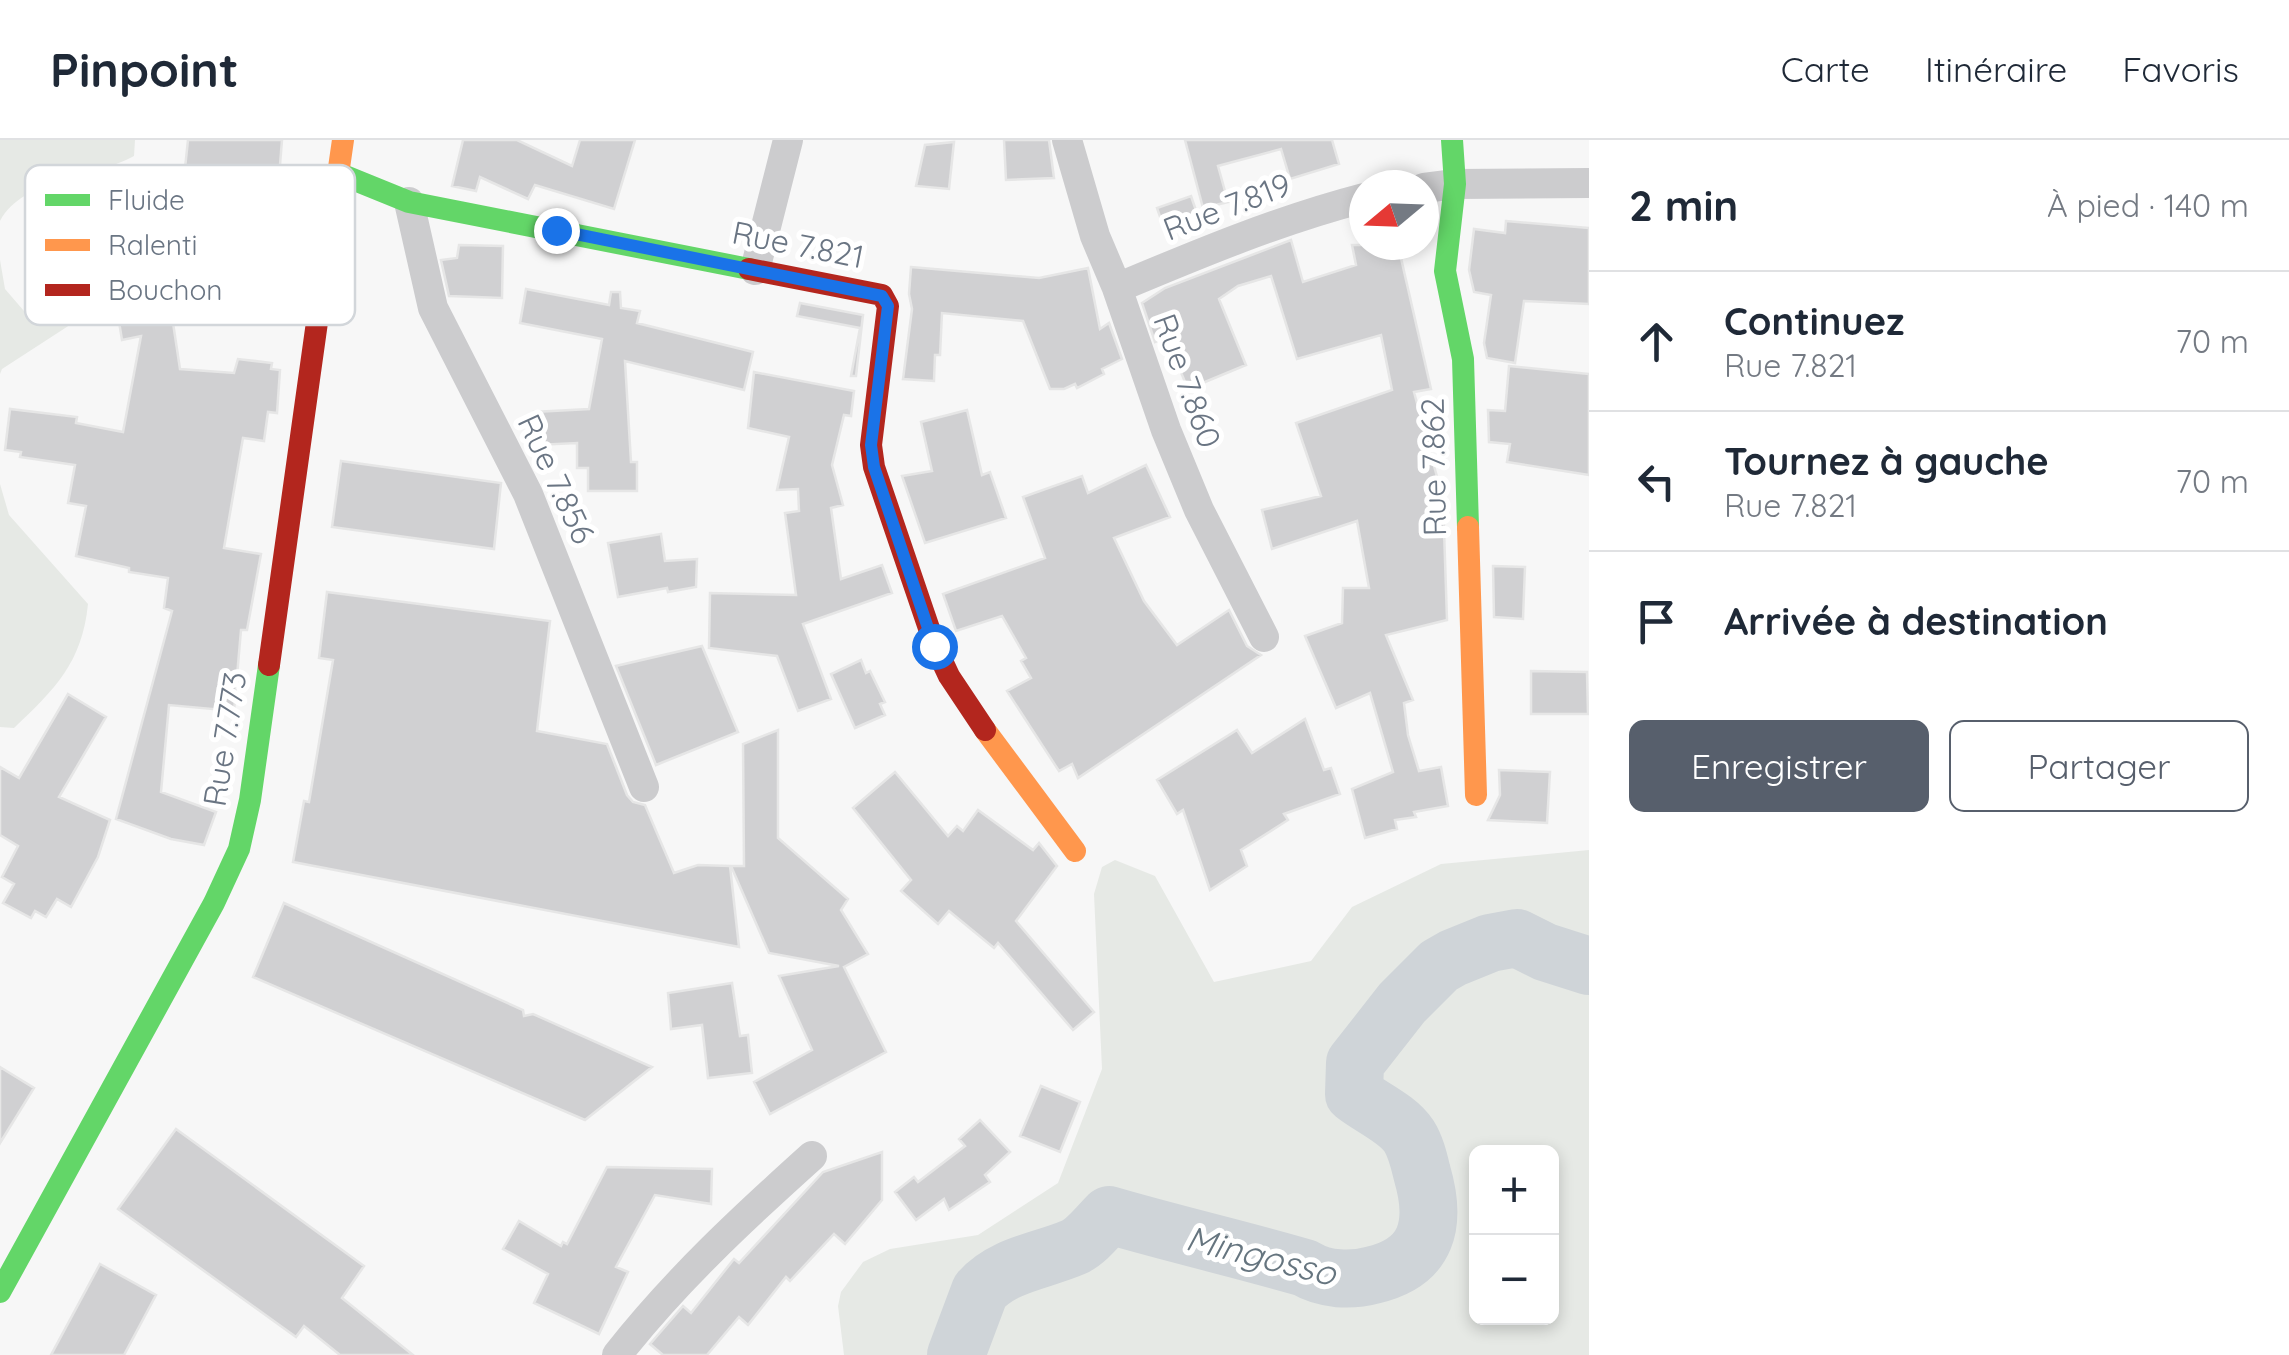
<!DOCTYPE html>
<html lang="fr">
<meta charset="utf-8">
<style>
body{margin:0;font-family:Quicksand,sans-serif;background:#f6f6f7;color:#1f2937}
.controls{position:absolute;right:30px;bottom:30px;display:grid;overflow:hidden;border-radius:15px;box-shadow:0 5px 15px #0003}
.controls button{width:90px;height:90px;display:grid;place-items:center;padding:0;border:0;border-bottom:2px solid #e0e1e3;background:#fff;color:#1f2937;font:50px sans-serif}
.compass{position:absolute;left:1349px;top:30px;width:90px;height:90px;border-radius:50%;background:#fff;box-shadow:0 5px 15px #0003;rotate:251deg}
.stop{position:absolute;width:30px;height:30px;margin:-22px;border:8px solid #1a73e8;border-radius:50%;background:#fff}
.stop.end{background:#1a73e8;border-color:#fff;box-shadow:0 2px 10px #0008}
.list{margin:0;padding:0;list-style:none}
h2{display:flex;justify-content:space-between;align-items:center;height:130px;margin:0;padding:0 40px;font-size:42px}
h2 small{font-size:32px;font-weight:400;color:#747a83}
.list li{display:grid;grid-template-columns:65px 1fr auto;gap:30px;align-items:center;box-sizing:border-box;height:140px;padding:0 40px;border-top:2px solid #e0e1e3}
.list b{display:block;font-size:38px;white-space:nowrap}
.list p{margin:0;font-size:32px;white-space:nowrap;color:#747a83}
.list em{font-size:32px;font-style:normal;color:#747a83}
.actions{display:flex;gap:20px;padding:30px 40px}
.actions a{flex:1;padding:22px 0;border:2px solid #575f6c;border-radius:15px;text-align:center;font-size:35px;color:#575f6c}
.actions .main{background:#575f6c;color:#fff}
.icon{flex:none;width:55px;height:55px;fill:none;stroke:currentColor;stroke-width:2;stroke-linecap:round;stroke-linejoin:round}
.map{position:relative;flex:none;width:1589px;height:1215px;overflow:hidden}
header{display:flex;align-items:center;gap:60px;box-sizing:border-box;height:140px;padding:0 50px;background:#fff;border-bottom:2px solid #e0e1e3}
header strong{font-size:48px}
nav{display:flex;gap:55px;margin-inline-start:auto;font-size:35px}
main{display:flex}
aside{flex:1;background:#fff}
.map>svg:first-child{display:block}
</style>
<header>
<strong>Pinpoint</strong>
<nav><a>Carte</a><a>Itinéraire</a><a>Favoris</a></nav>
</header>
<main>
<div class="map">
<svg width="1589" height="1215" viewBox="0 0 1589 1215">
<rect width="100%" height="100%" fill="#f7f7f7"/>
<path fill="#e6e9e5" fill-rule="evenodd" d="M0,0H135L134,16C93,39 24,37 0,81Z
M0,120L5,149L24,171L51,162L76,181L2,229L0,234Z
M0,344L9,375L88,464C82,523 55,549 14,588L0,587Z
M1589,710V1215H844L838,1166L841,1152L863,1122L890,1109L978,1095L1058,1043L1102,929L1094,754L1102,727L1115,720L1155,736L1214,842L1311,821L1352,767L1441,724ZM1476,1012H1552V1178H1476Z"/>
<g fill="none" stroke-linecap="round" stroke-linejoin="round">
<path stroke="#cfd4d8" stroke-width="58" d="M956,1215L980,1151C1004,1124 1042,1121 1074,1107C1087,1101 1099,1085 1109,1075C1174,1094 1240,1109 1305,1128C1325,1140 1351,1141 1373,1135C1428,1122 1437,1084 1422,1033C1419,1021 1416,1007 1409,996C1397,978 1370,967 1354,954L1355,923L1402,863L1439,826L1453,818L1490,803L1517,798L1545,812L1589,826"/>
</g>
<path fill="#d0d0d2" stroke="#e6e6e6" stroke-width="2.5" d="M188,0H282L277,62L303,66L298,108L194,94L208,154L170,163L180,229L234,233L238,219L272,223L271,229L280,230L277,273L268,272L264,301L243,298L224,408L261,414L247,490H241L234,571L169,565L161,652L216,672L204,705L171,699L116,679L172,471L164,468L168,438L129,432V428L76,416L86,366L68,363L75,325L20,317L21,312L5,310L10,269L77,277L76,283L123,292L141,196L122,200L107,108L146,102L138,54L183,47Z
M463,0H517L572,26L580,0H635L614,69L535,45L528,59L480,37L476,51L452,46Z
M1004,0H1049L1054,38L1006,40Z
M1185,0H1332L1339,24L1290,39L1281,9L1218,26L1228,62L1203,68Z
M954,2L949,49L916,46L925,5Z
M1191,56L1200,82L1166,94L1157,68Z
M1506,81L1589,88V164L1524,161L1515,223L1487,218L1484,203L1491,155L1474,152L1469,130L1474,89L1505,93Z
M1291,100L1303,142L1356,125L1352,105H1398L1431,249L1414,252L1443,359L1447,480L1386,495L1413,560L1404,563L1408,595L1419,631L1441,627L1448,666L1414,672L1416,677L1395,680L1397,689L1365,698L1352,649L1393,632L1370,553L1336,568L1305,496L1342,483L1343,448H1369L1357,381L1272,409L1262,370L1321,356L1296,283L1392,250L1381,195L1297,219L1271,136L1238,146L1219,159L1246,225L1188,249L1166,197L1155,202L1142,163L1165,148Z
M459,105L503,106L502,158L449,156L441,120L457,118Z
M911,127L1039,138L1088,128L1100,189L1109,183L1122,219L1102,229L1104,234L1077,248L1075,244L1064,249H1050L1023,181L942,173L940,215H935L934,241L903,239L912,169L909,154Z
M526,149L609,165L611,152H620L621,168L640,171L637,183L753,212L744,250L625,221L631,322H637V351H588V328H577V303L536,305L534,272L589,269L602,199L520,183Z
M800,163L863,175L856,236H851L860,188L797,176Z
M1509,226L1589,234V335L1507,322L1510,304L1489,302L1488,270L1505,271Z
M754,232L854,251L851,276L844,275L832,325L843,365L831,368L841,439L882,425L892,453L803,484L831,559L798,571L777,516L709,508L710,453L796,455L785,373L799,371L798,349L777,350L789,297L748,288Z
M967,270L982,335L990,332L1006,378L925,403L902,336L932,331L921,282Z
M341,321L501,343L494,409L332,387Z
M1146,325L1170,377L1114,398L1144,461L1177,505L1229,470L1247,506L1261,515L1078,638L1072,624L1059,631L1007,551L1031,538L1021,521L1026,518L1002,476L956,491L943,454L1045,418L1023,357L1082,336L1088,353Z
M661,394L665,421L697,419L696,447L668,452L667,448L618,457L608,403Z
M1493,426L1525,427L1523,479L1494,477Z
M327,452L550,481L537,591L607,604L627,655L633,662L645,665L674,733L698,725L730,726L739,807L293,722L304,661L309,662L333,520L319,518Z
M702,506L738,592L656,625L616,526Z
M861,520L866,533L870,531L885,562L880,564L885,575L855,588L831,534Z
M1531,531L1587,532L1588,574H1531Z
M68,554L106,577L59,657L110,680L98,717L71,767L57,759L46,777L35,771L31,778L3,763L14,744L2,737L18,706L0,695V627L19,638Z
M1305,579L1324,630L1331,628L1340,654L1284,674L1288,680L1241,710L1247,726L1210,750L1183,670L1177,674L1157,640L1237,590L1252,613Z
M778,590V698L848,759L841,770L868,814L844,827L886,912L770,974L754,942L812,910L779,836L839,826L769,813L731,726H744L743,604Z
M1499,630L1550,632L1547,683L1488,680L1500,655Z
M895,632L948,696L957,686L963,691L978,670L1033,710L1039,703L1057,726L1016,781L1094,872L1073,890L998,803L994,808L949,771L938,784L901,751L911,740L853,668Z
M284,763L523,870L524,876L533,874L652,927L585,980L253,837Z
M732,843L740,896L748,895L752,933L708,938L702,885L671,889L668,853Z
M0,927L34,948L0,1003Z
M1041,946L1080,962L1060,1012L1020,996Z
M980,980L1010,1012L985,1035L990,1042L949,1070L944,1059L916,1080L895,1052L914,1037L918,1042L965,1006L959,999Z
M176,989L364,1126L342,1158L413,1215H340L304,1186L296,1197L118,1069Z
M882,1012V1060L845,1104L834,1094L790,1141L786,1137L748,1185L739,1177L707,1215H663L650,1204L683,1166L691,1173L734,1119L739,1123L823,1032Z
M607,1027L712,1029L711,1064L655,1055L616,1127L628,1132L599,1194L534,1163L548,1134L503,1109L519,1081L561,1106L563,1102L567,1104Z
M100,1124L156,1155L124,1215H51Z"/>
<g fill="none" stroke-linecap="round" stroke-linejoin="round">
<path stroke="#ccccce" stroke-width="30" d="M1067,0L1095,96L1117,148L1166,290L1199,370L1264,497
M1424,48L1455,44L1589,43
M409,62L433,168L528,354L644,647
M755,130L788,0
M1117,148C1198,114 1279,80 1364,58
M617,1215C675,1141 743,1078 812,1016"/>
<path stroke="#63d668" stroke-width="22" d="M1452,0L1455,44L1445,131L1463,219L1468,387
M340,34L409,62L749,129
M0,1152L214,763L239,709L250,660L269,525"/>
<path stroke="#ff974d" stroke-width="22" d="M325,125L343,0
M1468,387L1476,655
M985,590L1075,711"/>
<path stroke="#b3261e" stroke-width="22" d="M749,129L882,155L888,166L871,305L874,327L935,506L949,536L985,590
M269,525L325,125"/>
</g>
<g fill="none" stroke-linecap="round" stroke-linejoin="round">
<path stroke="#1a73e8" stroke-width="12" d="M556,90L882,156L888,166L871,305L874,327L934,506"/>
</g>
<g text-anchor="middle" stroke-width="10" stroke-linejoin="round" paint-order="stroke">
<g font-size="32" fill="#6a7583" stroke="#fff">
<text transform="translate(1227 67) rotate(-21)" y="11">Rue 7.819</text>
<text transform="translate(798 105) rotate(11)" y="11">Rue 7.821</text>
<text transform="translate(1187 241) rotate(70)" y="11">Rue 7.860</text>
<text transform="translate(1434 327) rotate(-91)" y="11">Rue 7.862</text>
<text transform="translate(556 339) rotate(65)" y="11">Rue 7.856</text>
<text transform="translate(225 599) rotate(-81)" y="11">Rue 7.773</text>
</g>
<g font-size="35" font-style="italic" fill="#66757f" stroke="#fff">
<text transform="translate(1261 1116) rotate(14)" y="12">Mingosso</text>
</g>
</g>
<rect x="25" y="25" width="330" height="160" rx="15" fill="#fff" stroke="#d2d6da" stroke-width="2.5"/>
<rect x="45" y="54" width="45" height="12" fill="#63d668"/>
<rect x="45" y="99" width="45" height="12" fill="#ff974d"/>
<rect x="45" y="144" width="45" height="12" fill="#b3261e"/>
<g font-size="28" fill="#6a7583">
<text x="108" y="70">Fluide</text>
<text x="108" y="115">Ralenti</text>
<text x="108" y="160">Bouchon</text>
</g>
</svg>
<div class="controls">
<button>+</button>
<button>−</button>
</div>
<svg class="compass" viewBox="-18 -18 36 36"><path d="M0-13l5 13h-10z" fill="#e53935"/><path d="M0 13l5-13h-10z" fill="#747a83"/></svg>
<div class="stop" style="left:934px;top:506px"></div>
<div class="stop end" style="left:556px;top:90px"></div>
</div>
<aside>
<h2>2 min<small>À pied · 140 m</small></h2>
<ul class="list">
<li><svg class="icon" aria-label="ahead" viewBox="0 0 24 24"><path d="M12 20V5M6 11l6-6 6 6"/></svg><div><b>Continuez</b><p>Rue 7.821</p></div><em>70 m</em></li>
<li><svg class="icon" aria-label="left" viewBox="0 0 24 24"><path d="M17 20v-9H6M10 6l-5 5 5 5"/></svg><div><b>Tournez à gauche</b><p>Rue 7.821</p></div><em>70 m</em></li>
<li><svg class="icon" aria-label="arrive" viewBox="0 0 24 24"><path d="M6 21V4h12l-3 4 3 4H6"/></svg><div><b>Arrivée à destination</b></div></li>
</ul>
<div class="actions"><a class="main">Enregistrer</a><a>Partager</a></div>
</aside>
</main>
